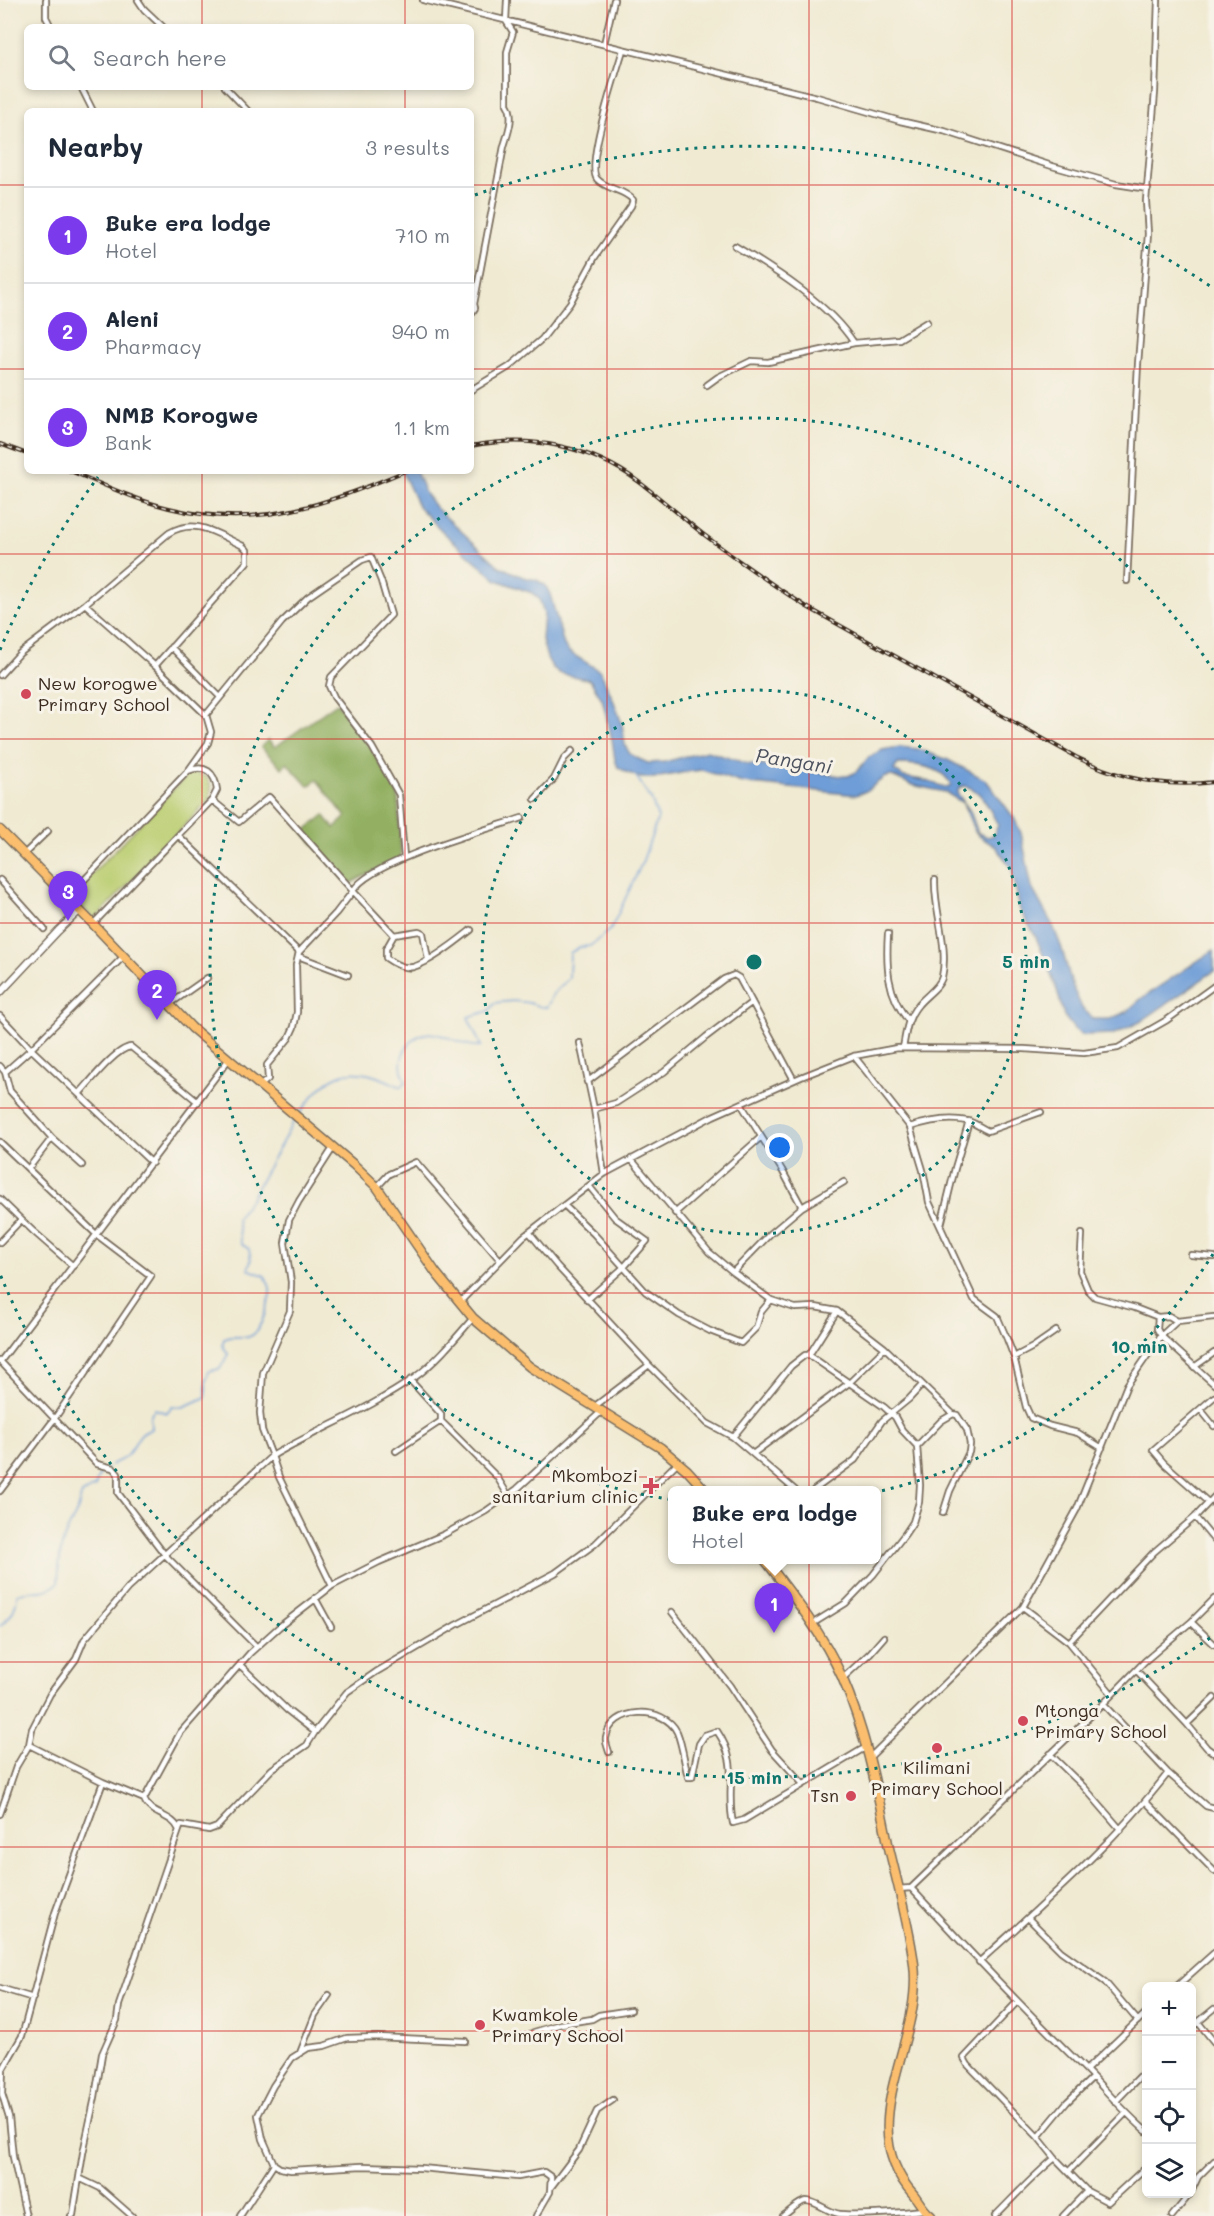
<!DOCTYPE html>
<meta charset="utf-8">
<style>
body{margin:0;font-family:Mali,sans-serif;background:#f6f6f7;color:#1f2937}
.controls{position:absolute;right:18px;bottom:18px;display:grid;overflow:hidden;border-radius:9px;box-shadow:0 3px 9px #0003}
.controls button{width:54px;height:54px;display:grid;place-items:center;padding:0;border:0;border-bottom:2px solid #e0e1e3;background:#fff;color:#1f2937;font:30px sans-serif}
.you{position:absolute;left:780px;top:1148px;width:21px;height:21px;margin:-15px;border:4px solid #fff;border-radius:50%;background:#1a73e8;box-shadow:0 0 0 9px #1a73e833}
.badge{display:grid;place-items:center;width:39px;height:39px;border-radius:50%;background:#7c3aed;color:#fff;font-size:20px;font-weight:700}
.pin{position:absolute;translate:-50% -50px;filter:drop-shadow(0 2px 3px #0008)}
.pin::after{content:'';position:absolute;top:32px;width:21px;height:18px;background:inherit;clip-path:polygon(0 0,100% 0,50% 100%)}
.popup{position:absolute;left:668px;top:1486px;width:213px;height:78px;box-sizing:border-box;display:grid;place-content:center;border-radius:9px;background:#fff;filter:drop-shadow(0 2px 4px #0005);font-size:20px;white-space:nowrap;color:#747a83}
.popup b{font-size:22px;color:#1f2937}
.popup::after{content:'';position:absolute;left:50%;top:100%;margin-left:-12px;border:12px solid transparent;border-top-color:#fff}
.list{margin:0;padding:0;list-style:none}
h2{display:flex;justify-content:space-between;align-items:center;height:78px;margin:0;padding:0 24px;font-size:26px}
h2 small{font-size:20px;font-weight:400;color:#747a83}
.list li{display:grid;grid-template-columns:39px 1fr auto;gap:18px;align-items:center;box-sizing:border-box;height:96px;padding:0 24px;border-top:2px solid #e0e1e3}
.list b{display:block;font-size:22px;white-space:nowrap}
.list p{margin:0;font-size:20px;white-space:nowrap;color:#747a83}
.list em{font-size:20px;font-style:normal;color:#747a83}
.icon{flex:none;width:33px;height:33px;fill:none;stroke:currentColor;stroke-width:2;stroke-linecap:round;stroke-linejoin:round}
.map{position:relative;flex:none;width:1214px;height:2216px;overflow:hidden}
.search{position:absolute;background:#fff;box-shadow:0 3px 9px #0003;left:24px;top:24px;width:450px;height:66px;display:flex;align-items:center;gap:15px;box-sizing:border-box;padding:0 21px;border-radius:9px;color:#747a83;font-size:22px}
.panel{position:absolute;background:#fff;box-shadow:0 3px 9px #0003;left:24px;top:108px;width:450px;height:366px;border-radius:9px}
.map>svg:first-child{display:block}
</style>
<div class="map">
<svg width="1214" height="2216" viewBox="0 0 1214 2216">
<rect width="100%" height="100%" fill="#f7f3e8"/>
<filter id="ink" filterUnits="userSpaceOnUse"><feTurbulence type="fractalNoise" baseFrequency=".0167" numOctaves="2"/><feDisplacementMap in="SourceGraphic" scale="12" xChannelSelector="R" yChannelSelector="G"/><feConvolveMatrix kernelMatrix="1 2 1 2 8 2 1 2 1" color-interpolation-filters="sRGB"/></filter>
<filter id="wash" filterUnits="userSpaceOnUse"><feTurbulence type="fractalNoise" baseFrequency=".008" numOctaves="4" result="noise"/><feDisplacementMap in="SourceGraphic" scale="24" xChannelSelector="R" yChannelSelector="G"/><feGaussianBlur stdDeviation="1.35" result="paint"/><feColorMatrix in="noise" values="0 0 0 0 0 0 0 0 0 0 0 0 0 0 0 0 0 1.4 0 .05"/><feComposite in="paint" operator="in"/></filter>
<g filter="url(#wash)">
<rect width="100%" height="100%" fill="#f0ead2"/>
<path fill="#bacd70" stroke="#7a7c47" stroke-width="1.5" d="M189,773C209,773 213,781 210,799L95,919L71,896Z"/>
<path fill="#93b062" stroke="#676d40" stroke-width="1.5" d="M337,703L371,748L398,795L401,857L349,884L303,832L324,815L334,828L346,817L317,780L308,786L287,763L282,768L261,747L268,740L275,747Z"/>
<path fill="#6e9dd7" stroke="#54647a" stroke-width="1.5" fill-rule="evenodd" d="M402,471H416L425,493L435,507L499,566L523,577L537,580L545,585L550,594L564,645L569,652L600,671L613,699L622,724L625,745L630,754L639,759L648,763L664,762L707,751L748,764L790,768L841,776H848L856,772L869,757L882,750L900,747L918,749L946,759L986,780L1014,818L1021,833L1032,888L1053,926L1061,946L1073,988L1082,1008L1094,1019H1110L1126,1012L1142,998L1214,950V971L1140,1022L1114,1034L1083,1035L1074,1029L1064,1016L1057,990L1036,937L1020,910L1012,869L996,847L979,836L974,830L963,803L945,792L912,785L892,776L885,777L866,791L856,795L742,783L702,770L686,772L655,778H641L626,772L618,767L615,760L612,739L602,699L590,680L559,673L552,667L547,658L542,640L544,614L539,599L532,593L497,580L444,533L418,506ZM898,764C916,764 943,766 951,785L948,788L923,780L904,777L894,770ZM965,786C983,790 990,811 998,825L994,835L988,837L978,833L970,811L957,793L960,787Z"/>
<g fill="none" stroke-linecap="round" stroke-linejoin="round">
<path stroke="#6e9dd7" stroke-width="1.5" d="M299,1115C331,1068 351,1062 401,1087L406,1082C400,1069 399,1059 407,1047C429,1015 456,1049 481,1046L468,1017L489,1011L495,1003C506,1001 517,1000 529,1003C536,1005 540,1008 547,1007L553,994L569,978L570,953L580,947L590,946L611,929L642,863L658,818L651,799L636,776
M111,1465C115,1462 120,1461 124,1458C136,1449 135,1432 151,1429C151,1421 148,1414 155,1409L166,1413L172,1407H183L206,1397V1381L209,1371L220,1369L228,1354L222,1345L224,1339C236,1334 244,1339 251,1336C261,1331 271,1299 270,1289C270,1285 267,1280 265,1276L248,1269L251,1261L249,1249L241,1244L237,1218L251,1198L294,1121
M0,1626C11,1617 17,1608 17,1594C33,1588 43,1596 58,1583C60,1552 59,1544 75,1516C79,1509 79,1501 82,1494L95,1487L98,1477L107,1468"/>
</g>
</g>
<g filter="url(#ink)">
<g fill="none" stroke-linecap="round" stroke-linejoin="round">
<g stroke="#7a6d5d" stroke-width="8">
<path id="minor" d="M46,0V17L51,27
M138,0L144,9L163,27
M423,0L817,97L900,121L944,131L1052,166L1116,184L1148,189
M604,44L614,0
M81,87L93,111
M225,87L248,111
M735,246C775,270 829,304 854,343L899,339L927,322
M471,314L475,308L474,304L504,146C508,133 515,116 507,104V52L513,32L506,21L507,0
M707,385L718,377L751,361L768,362L854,343
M471,390L509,367L542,339L570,303L595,257L631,206L633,200C624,189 607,190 597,179C585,166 617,70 623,50
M1127,581L1138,364L1148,234L1146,201L1155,92L1158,0
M171,647L219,696
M0,675L20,653L85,604L169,533C196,517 217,534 243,546L247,550V562L155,666
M206,715L282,622L308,597L362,560L371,557L381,581L391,615L331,677L329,686L334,697L372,747L399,795L404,857
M535,799L554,779L564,759L572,751
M212,800L239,822L269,797L353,891L336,913L299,952L296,965L297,1012L294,1027L289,1038L267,1065L268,1079L260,1086
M179,836L299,952
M24,854L48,831
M0,880L44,929
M66,899L188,771L208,743L211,732L206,715L155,666L85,604
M93,924L212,800L217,790C215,772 205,764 188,771
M888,934C886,966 887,995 908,1020
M394,935L353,891C370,861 486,830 522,818
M298,956L348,975
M123,957L31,1049L152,1163
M428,959L423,933L419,931L394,935L386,949V958C393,963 404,969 413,967C431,962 457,941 471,930
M170,1004L207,978
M0,1016L31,1049L5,1072
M580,1043L594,1109L604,1174
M903,1048C906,1032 907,1018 918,1005C925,996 940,987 942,977C949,946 934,912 935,880
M854,1056L910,1127L923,1170L929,1202L974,1299L997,1316L1007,1339L1014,1357L1026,1407L1031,1418L1050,1426L1078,1433L1102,1448
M0,1066L5,1072L10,1091L52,1138L28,1169
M587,1082L724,979L734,975L739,978L794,1080
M79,1094C90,1082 116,1048 131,1047L198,1102
M741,1104L782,1170L802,1207
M594,1109L616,1103L664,1072L706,1037L752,1002
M910,1127C928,1121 948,1117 967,1121C974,1122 981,1128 988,1131L1041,1112
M52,1138L82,1165
M0,1142L97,1235L151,1276L55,1418L0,1491
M333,1148L299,1201L289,1220L285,1243L291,1282L290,1311L263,1373L260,1413L262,1430L272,1456C318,1429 370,1409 414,1378C436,1362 455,1339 473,1318
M631,1159L709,1252L733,1272L771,1300L795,1308L815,1307L837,1311L885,1348L953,1414L957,1415L967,1430L970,1444L969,1452L950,1491L943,1513
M377,1187L389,1174L416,1162L500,1260
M0,1199L33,1231L73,1266
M564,1205L594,1234L646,1292L679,1315L710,1331L741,1343L756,1328L761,1312L771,1300
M675,1213L761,1137
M941,1225L955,1168L969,1121
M529,1232L557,1266L649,1365L707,1423L733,1437L795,1490
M1082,1234L1080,1271L1088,1290L1095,1297L1135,1308L1158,1317L1169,1316L1177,1321L1214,1317
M0,1242L21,1220
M1191,1255L1214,1257
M733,1272L770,1234L802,1207L844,1182
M587,1300L624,1267L647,1241L615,1218L589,1186
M460,1302L523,1237L604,1174L713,1116L801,1077L854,1056L897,1048L1024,1049L1084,1053L1118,1048L1167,1020L1214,986
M1158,1317L1157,1329L1161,1336L1214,1384
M809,1355L837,1311
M1014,1357L1033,1347L1056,1331
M0,1361L97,1464L113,1468L118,1474V1493L165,1555L257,1647
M0,1362L229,1059
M1194,1367L1214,1353
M410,1380L441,1414V1421L497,1477L508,1495
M595,1406L649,1365
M1201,1410L1214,1426
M733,1437L791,1366L805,1355H809L884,1407L895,1417L902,1430L917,1446L920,1485L919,1502L913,1522L905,1534L873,1575L846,1603L812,1624
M917,1446L941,1421L953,1414
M396,1451L441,1421
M754,1453L849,1383L885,1348
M814,1490L855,1460L882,1421L909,1399L922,1385
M1208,1502L1164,1463L1153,1450L1214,1397
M1195,1517L1214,1540
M315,1598L331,1627
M1023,1607L1069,1642L1112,1694
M672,1612L730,1686L772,1750L803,1784
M1191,1622L1214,1644
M1069,1642L1154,1552L1195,1517L1214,1497
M240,1665L287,1710L315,1732
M1137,1671L1187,1724L1207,1748L1214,1753
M843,1678L870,1653L884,1637
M1103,1704L1168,1773L1206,1806L1214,1808
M1187,1724L1214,1698
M29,1745L103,1782L144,1799
M609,1752C608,1748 605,1742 606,1738C611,1706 664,1705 677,1732C682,1744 684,1760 687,1773L688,1777H692L699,1744L705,1735L717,1731C741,1766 725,1788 733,1823L744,1820L861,1750L867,1748
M1050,1754L1084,1787L1121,1830
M870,1757L1023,1607L1077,1509L1127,1385L1161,1336L1177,1321
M1146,1802L1214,1871
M0,1814L16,1767L29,1745L32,1729L50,1694L76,1659L84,1640L128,1588L272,1456L279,1477L332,1586
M179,1830L181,1825L209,1830L217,1827L272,1769L307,1745L315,1732L347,1692L376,1672L456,1625L555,1573L595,1544L678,1462
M911,1888C967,1949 1023,2008 1082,2066C1104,2088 1123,2111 1146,2131
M898,1889L911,1888L1103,1704L1145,1661L1191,1622L1214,1599
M1029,1919L1061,1951L1105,1982L1138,2021
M979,1962C1045,1902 1113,1844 1168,1773
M1177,1986L1214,1953
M0,1988L33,1998
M1017,2002L964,2058L968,2065L1038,2137L1055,2158L1087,2191L1108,2202L1146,2167
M1198,2022L1214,2042
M1192,2027L1214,2009
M525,2037L534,2032L561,2024L592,2019L599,2015L631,2010
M300,2053L315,2015L329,1995
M1086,2070L1146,2013
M1115,2102L1146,2070
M1038,2137L1067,2102L1092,2078
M274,2164L263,2139L258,2115L273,2086L292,2058L308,2048L324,2046L347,2038L377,2037L465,2041
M1069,2171L1126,2113
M79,2178L100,2188L132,2216
M551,2187L579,2150L597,2111L613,2100
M1192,2190L1198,2177L1214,2161
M26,2216L13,2157L9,2117L2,2094L3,2069L22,2036L55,1913L103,1782
M71,2216L73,2215L83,2153L95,2097L102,2054L117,2020L119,2005L179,1830C173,1814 150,1816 144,1799L180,1733L250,1653L279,1627L332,1586L379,1562L445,1534L486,1511L517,1489L602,1411
M240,2216L274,2164L280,2168L291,2170L362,2166L421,2168L518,2177L544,2172L551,2177L550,2192L536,2216
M783,2216C789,2212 800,2201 806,2201C817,2201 828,2213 840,2214C867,2216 897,2213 923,2210
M995,2216C1015,2196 1033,2176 1055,2158
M1063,2216L1087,2191
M1172,2216L1190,2194"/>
</g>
<g stroke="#7a6d5d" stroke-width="9">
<path id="tertiary" d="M0,993L58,931L79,911"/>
</g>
<g stroke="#7a6d5d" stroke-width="11">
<path id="trunk" d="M0,830L93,924L192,1028L354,1165L377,1187L436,1273L473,1318L530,1367L661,1448L687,1470L705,1490
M765,1560C793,1596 823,1634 842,1677C866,1732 877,1790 889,1848C898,1886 909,1925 914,1964C924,2043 850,2125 914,2195C920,2203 923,2210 931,2216"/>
</g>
<use href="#minor" stroke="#fff" stroke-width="4.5"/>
<use href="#tertiary" stroke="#fff" stroke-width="6"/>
<use href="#trunk" stroke="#fabe6e" stroke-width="8"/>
<g stroke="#3b2a1e" stroke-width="4">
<path id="rail" d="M0,444L27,454
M471,446C530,434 591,446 639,482C661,498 681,517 703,534C737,560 771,584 807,607L1076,757C1119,779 1165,788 1214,782
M70,471C102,484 135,500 169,508C257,530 325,505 405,471"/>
</g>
<use href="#rail" stroke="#f7f3e8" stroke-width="1.5" stroke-dasharray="4.5" stroke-linecap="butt"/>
</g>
</g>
<path fill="none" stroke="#d62828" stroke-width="1.5" stroke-opacity="0.55" d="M202,0V27M405,0V27M607,0V2216M809,0V2216M1012,0V2216M202,87V111M405,87V111M0,185H27M471,185H1214M0,369H27M471,369H1214M202,471V2216M405,471V2216M0,554H1214M0,739H1214M0,923H1214M0,1108H1214M0,1293H1214M0,1477H1214M0,1662H1214M0,1847H1214M0,2031H1146M1192,2031H1214"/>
<g fill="none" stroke="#0f766e" stroke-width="3" stroke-dasharray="3 6">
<circle cx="754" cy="962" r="272"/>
<path d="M1213 1254A544 544 0 1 1 1213 670"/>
<path d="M1210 1638A816 816 0 0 1 0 1274M0 650A816 816 0 0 1 98 477M475 195A816 816 0 0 1 1210 286"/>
</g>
<g fill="#d1495b" stroke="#f7f3e8" stroke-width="2">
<circle cx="26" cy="694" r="6"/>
<path d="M648 1477h6v6h6v6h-6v6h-6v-6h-6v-6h6z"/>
<circle cx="1023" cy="1721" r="6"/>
<circle cx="937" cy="1748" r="6"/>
<circle cx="851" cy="1796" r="6"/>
<circle cx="480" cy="2025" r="6"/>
</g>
<g text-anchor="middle" stroke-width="6" stroke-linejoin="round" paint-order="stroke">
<g font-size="18" fill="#3b2a1e" stroke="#f7f3e8" text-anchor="start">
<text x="38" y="690">New korogwe<tspan x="38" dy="21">Primary School</tspan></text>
<text x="638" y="1482" text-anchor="end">Mkombozi<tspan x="638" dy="21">sanitarium clinic</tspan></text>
<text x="1035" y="1717">Mtonga<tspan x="1035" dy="21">Primary School</tspan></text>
<text x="937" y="1774" text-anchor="middle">Kilimani<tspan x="937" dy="21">Primary School</tspan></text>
<text x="839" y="1802" text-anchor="end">Tsn</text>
<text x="492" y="2021">Kwamkole<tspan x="492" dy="21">Primary School</tspan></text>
</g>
<g font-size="20" font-style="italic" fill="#4d525f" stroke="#f7f3e8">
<text transform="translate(794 761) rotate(9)" y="7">Pangani</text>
</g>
</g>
<circle cx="754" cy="962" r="9" fill="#0f766e" stroke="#f7f3e8" stroke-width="3"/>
<g font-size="18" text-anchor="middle" font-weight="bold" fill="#0f766e" stroke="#f7f3e8" stroke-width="6" stroke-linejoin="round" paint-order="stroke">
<text x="1026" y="968">5 min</text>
<text x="1139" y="1353">10 min</text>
<text x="754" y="1784">15 min</text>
</g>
</svg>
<div class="controls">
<button>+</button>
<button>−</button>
<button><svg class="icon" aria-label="locate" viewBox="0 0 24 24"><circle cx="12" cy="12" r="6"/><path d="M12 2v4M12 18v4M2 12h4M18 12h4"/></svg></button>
<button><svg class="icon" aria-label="layers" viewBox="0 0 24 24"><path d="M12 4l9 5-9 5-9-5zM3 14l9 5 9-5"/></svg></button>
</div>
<div class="you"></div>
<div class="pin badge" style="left:774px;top:1633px">1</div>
<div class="popup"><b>Buke era lodge</b>Hotel</div>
<div class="pin badge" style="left:157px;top:1020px">2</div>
<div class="pin badge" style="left:68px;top:921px">3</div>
<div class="search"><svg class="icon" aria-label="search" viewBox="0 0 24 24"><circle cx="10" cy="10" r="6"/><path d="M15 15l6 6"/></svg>Search here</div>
<section class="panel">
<h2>Nearby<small>3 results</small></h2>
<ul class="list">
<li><span class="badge">1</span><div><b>Buke era lodge</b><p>Hotel</p></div><em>710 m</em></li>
<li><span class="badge">2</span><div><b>Aleni</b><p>Pharmacy</p></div><em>940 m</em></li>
<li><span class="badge">3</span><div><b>NMB Korogwe</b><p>Bank</p></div><em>1.1 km</em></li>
</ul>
</section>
</div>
